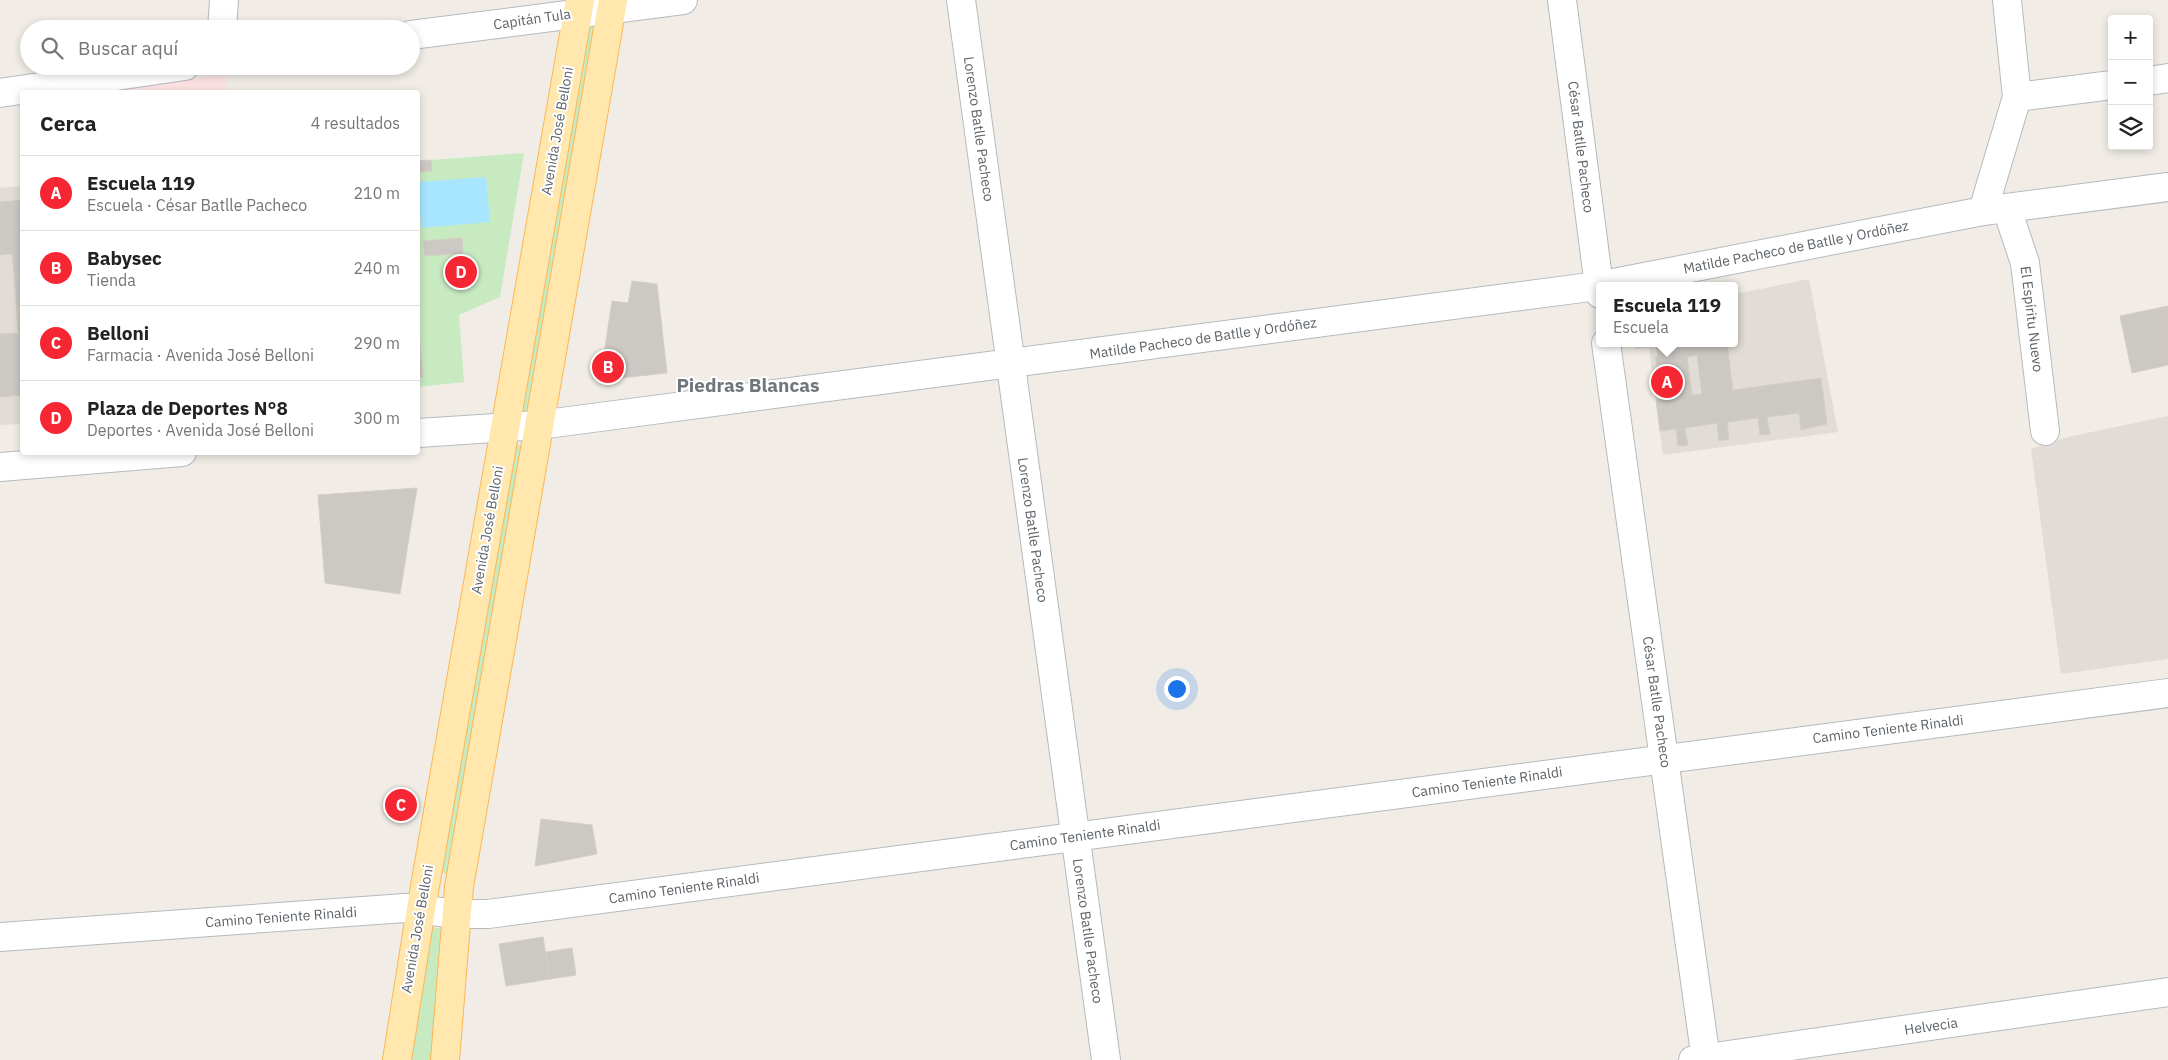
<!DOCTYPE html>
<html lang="es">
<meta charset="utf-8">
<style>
body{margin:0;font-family:"IBM Plex Sans",sans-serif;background:#f6f6f6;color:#222}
.controls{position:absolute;right:15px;top:15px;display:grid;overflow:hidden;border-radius:5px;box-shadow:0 2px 8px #0003}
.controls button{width:45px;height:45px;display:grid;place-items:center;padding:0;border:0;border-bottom:1px solid #e0e0e0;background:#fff;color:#222;font:25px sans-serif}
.you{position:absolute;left:1176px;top:688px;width:18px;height:18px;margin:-12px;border:4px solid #fff;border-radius:50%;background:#1a73e8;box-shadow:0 0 0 8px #1a73e833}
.badge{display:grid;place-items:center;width:32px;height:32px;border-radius:50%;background:#f62733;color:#fff;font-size:16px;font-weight:700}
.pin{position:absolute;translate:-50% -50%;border:2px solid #fff;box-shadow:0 1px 5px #0006}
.popup{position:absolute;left:1596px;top:282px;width:142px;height:65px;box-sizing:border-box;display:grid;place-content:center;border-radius:5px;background:#fff;filter:drop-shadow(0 1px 4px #0005);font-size:16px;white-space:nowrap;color:#767676}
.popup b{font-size:19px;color:#222}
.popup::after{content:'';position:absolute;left:50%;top:100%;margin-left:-10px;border:10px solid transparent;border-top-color:#fff}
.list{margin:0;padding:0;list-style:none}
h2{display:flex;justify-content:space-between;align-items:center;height:65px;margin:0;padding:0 20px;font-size:21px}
h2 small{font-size:16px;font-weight:400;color:#767676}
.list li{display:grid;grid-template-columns:32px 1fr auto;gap:15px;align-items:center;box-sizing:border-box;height:75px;padding:0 20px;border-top:1px solid #e0e0e0}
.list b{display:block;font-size:19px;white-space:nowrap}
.list p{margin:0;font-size:16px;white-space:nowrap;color:#767676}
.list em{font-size:16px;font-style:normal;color:#767676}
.icon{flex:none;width:28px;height:28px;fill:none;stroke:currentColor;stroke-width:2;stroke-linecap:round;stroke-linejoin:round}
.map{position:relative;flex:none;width:2168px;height:1060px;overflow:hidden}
.search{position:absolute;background:#fff;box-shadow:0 2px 8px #0003;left:20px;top:20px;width:400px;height:55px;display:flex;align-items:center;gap:12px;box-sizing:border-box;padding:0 18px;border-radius:28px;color:#767676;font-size:19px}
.panel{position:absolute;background:#fff;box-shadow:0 2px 8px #0003;left:20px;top:90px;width:400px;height:365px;border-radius:5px}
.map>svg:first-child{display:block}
</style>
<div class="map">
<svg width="2168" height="1060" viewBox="0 0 2168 1060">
<rect width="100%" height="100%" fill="#f1ede6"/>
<path fill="#e1dcd5" d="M22,186V424L0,425V188Z
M1809,279L1838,432L1663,455L1649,348L1635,349L1634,343H1734L1735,294Z
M2168,416V659L2061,674L2031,449L2068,437Z"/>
<path fill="#fde3e4" d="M225,75L227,92H91Z"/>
<path fill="#c7eac1" d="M598,18L528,412L520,411L582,20Z
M524,153L500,297L459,315L464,382L418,387V161Z
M514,443L524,447L449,875L440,872Z
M428,926L451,931L439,1060H408Z"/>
<path fill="#a8e5ff" d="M486,177L490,222L421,228L418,182Z"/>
<path fill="#ccc8c3" stroke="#d6cec4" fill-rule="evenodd" d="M431,160L432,171L418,172V161Z
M22,200V272L14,273L12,254L0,255V202Z
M462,238L463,253L425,256L423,241Z
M22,272V333H18L14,273Z
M632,281L657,284L667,373L612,379L601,374L612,301L628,303Z
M2168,306V365L2132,373L2120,316Z
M418,321L423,377L418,378Z
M18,333H22V395L0,397V334Z
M1664,343H1727L1733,390L1821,378L1827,424L1801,430L1799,413L1767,417L1770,434L1760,435L1758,418L1727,422L1729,439L1719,441L1717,423L1685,428L1688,445L1678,446L1676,429L1660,431L1656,400L1664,399L1655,357H1658L1656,345ZM1697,355L1702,394L1692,395L1687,357Z
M417,488L400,594L325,583L318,495Z
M541,819L592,825L597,854L535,866Z
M543,937L550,979L506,986L499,944Z
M572,948L576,975L550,979L546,952Z"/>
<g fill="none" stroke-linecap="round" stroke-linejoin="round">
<g stroke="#b6babe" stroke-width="30">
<path id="minor" d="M961,0L1106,1060
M1562,0L1600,294
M222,29L224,0
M411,35L683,0
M2149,81L2168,78
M0,93L185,66
M2017,97L2112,85
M2007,209L2025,263L2045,431
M1983,211L2017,97L2007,0
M1606,343L1706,1060
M418,433L539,425L1598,286L1983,211L2168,187
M0,467L182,452
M0,937L405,908L458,914H488L2168,693
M1693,1060L2168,992"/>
</g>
<g stroke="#fcb654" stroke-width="30">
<path id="major" d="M397,1060L421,909L580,0
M445,1060L459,887L613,0"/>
</g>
<use href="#minor" stroke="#fff" stroke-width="28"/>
<use href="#major" stroke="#ffe7ad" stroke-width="28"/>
</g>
<g text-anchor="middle" stroke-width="4" stroke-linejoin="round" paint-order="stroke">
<g font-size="14" fill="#5d6368" stroke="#fff">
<text transform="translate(532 19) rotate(-8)" y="5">Capitán Tula</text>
<text transform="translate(979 129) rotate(82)" y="5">Lorenzo Batlle Pacheco</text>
<text transform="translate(557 131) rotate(-80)" y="5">Avenida José Belloni</text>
<text transform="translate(1581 147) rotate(83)" y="5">César Batlle Pacheco</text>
<text transform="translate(1796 247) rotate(-11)" y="5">Matilde Pacheco de Batlle y Ordóñez</text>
<text transform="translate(2032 319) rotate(83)" y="5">El Espíritu Nuevo</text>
<text transform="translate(1203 338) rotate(-8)" y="5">Matilde Pacheco de Batlle y Ordóñez</text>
<text transform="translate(487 530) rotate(-80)" y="5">Avenida José Belloni</text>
<text transform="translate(1033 530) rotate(82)" y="5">Lorenzo Batlle Pacheco</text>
<text transform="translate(1657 702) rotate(82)" y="5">César Batlle Pacheco</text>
<text transform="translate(1888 729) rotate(-7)" y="5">Camino Teniente Rinaldi</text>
<text transform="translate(1487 782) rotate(-8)" y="5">Camino Teniente Rinaldi</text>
<text transform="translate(1085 835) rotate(-8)" y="5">Camino Teniente Rinaldi</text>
<text transform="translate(684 888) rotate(-8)" y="5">Camino Teniente Rinaldi</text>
<text transform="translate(281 917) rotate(-4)" y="5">Camino Teniente Rinaldi</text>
<text transform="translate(417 929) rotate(-80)" y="5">Avenida José Belloni</text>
<text transform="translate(1088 931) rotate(82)" y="5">Lorenzo Batlle Pacheco</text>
<text transform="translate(1931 1026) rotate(-8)" y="5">Helvecia</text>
</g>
<g font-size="19" font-weight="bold" fill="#6e767a" stroke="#fff">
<text x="748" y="392">Piedras Blancas</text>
</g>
</g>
</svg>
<div class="controls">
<button>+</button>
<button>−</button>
<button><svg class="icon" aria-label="layers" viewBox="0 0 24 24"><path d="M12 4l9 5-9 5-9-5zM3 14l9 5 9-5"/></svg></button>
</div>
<div class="you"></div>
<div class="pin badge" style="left:1667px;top:382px">A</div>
<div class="popup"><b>Escuela 119</b>Escuela</div>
<div class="pin badge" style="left:608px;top:367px">B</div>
<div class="pin badge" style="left:401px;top:805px">C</div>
<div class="pin badge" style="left:461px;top:272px">D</div>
<div class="search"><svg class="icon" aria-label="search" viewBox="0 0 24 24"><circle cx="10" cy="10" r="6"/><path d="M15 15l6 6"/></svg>Buscar aquí</div>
<section class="panel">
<h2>Cerca<small>4 resultados</small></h2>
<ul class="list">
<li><span class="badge">A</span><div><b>Escuela 119</b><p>Escuela · César Batlle Pacheco</p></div><em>210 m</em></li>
<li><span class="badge">B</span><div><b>Babysec</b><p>Tienda</p></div><em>240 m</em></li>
<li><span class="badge">C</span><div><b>Belloni</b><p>Farmacia · Avenida José Belloni</p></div><em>290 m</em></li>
<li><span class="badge">D</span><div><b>Plaza de Deportes N°8</b><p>Deportes · Avenida José Belloni</p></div><em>300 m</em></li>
</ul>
</section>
</div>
